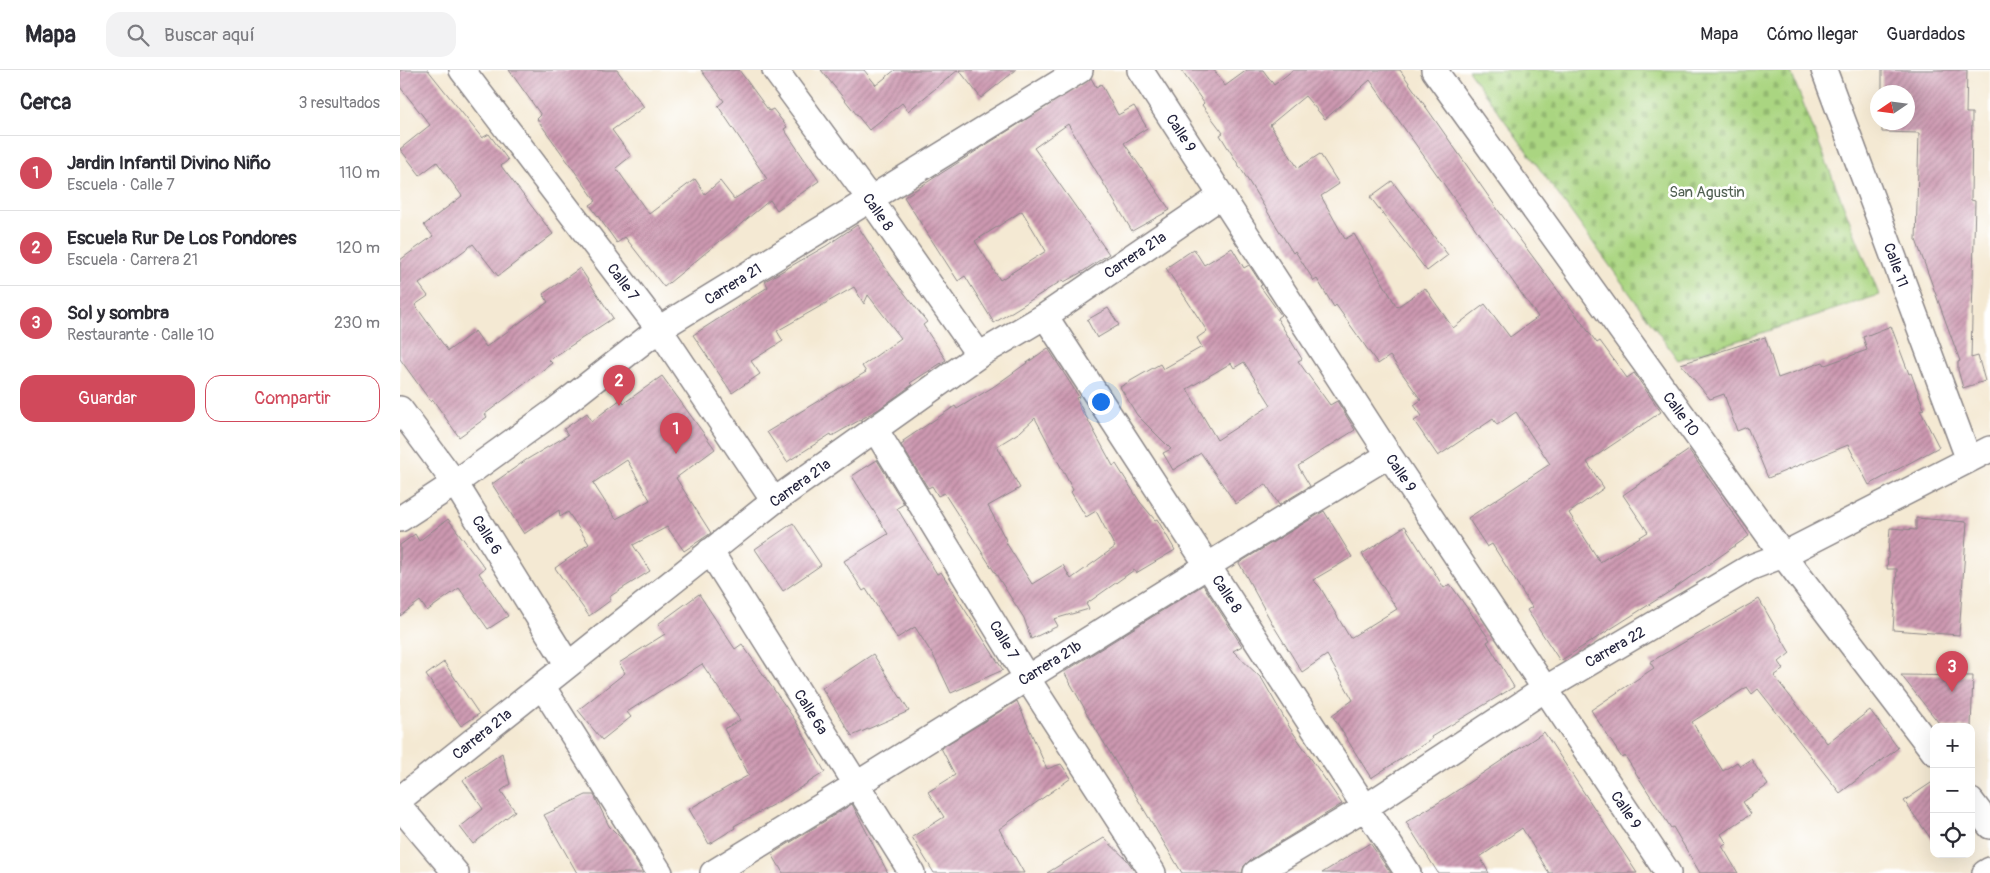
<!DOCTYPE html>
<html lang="es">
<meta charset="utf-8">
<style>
body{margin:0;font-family:Pangolin,sans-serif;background:#f2f2f3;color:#2b2b33}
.controls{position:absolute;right:15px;bottom:15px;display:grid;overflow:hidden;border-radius:10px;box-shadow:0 5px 20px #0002}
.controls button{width:45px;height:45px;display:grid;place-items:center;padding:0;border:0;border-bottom:1px solid #e1e1e2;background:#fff;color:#2b2b33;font:25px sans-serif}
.compass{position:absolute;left:1470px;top:15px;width:45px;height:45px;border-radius:50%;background:#fff;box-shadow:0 5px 20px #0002;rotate:257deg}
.you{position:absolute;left:700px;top:331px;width:18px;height:18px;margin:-12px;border:4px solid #fff;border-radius:50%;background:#1a73e8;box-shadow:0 0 0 8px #1a73e833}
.badge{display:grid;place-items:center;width:32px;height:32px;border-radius:50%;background:#d1495b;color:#fff;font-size:16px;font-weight:700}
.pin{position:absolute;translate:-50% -41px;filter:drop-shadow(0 1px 2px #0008)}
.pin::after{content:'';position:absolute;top:26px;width:18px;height:15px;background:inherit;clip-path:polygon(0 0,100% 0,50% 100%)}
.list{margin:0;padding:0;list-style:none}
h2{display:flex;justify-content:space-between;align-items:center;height:65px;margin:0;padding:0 20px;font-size:21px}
h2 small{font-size:16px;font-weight:400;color:#7c7c81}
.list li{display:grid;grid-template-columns:32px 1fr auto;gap:15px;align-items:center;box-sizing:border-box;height:75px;padding:0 20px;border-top:1px solid #e1e1e2}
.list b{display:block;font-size:19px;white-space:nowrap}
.list p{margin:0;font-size:16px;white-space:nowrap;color:#7c7c81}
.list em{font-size:16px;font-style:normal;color:#7c7c81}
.actions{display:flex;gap:10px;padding:15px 20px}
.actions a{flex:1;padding:11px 0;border:1px solid #d1495b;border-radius:15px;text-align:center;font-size:18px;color:#d1495b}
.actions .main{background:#d1495b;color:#fff}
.icon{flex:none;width:28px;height:28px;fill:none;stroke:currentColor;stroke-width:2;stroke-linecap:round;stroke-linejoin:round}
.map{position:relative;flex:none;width:1590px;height:803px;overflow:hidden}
header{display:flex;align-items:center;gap:30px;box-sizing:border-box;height:70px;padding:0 25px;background:#fff;border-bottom:1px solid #e1e1e2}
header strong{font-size:24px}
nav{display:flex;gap:28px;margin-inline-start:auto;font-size:18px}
.search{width:350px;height:45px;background:#f2f2f3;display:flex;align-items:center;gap:12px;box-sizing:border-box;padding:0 18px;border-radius:15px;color:#7c7c81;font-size:19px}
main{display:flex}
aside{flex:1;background:#fff}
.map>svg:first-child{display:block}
</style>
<header>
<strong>Mapa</strong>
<div class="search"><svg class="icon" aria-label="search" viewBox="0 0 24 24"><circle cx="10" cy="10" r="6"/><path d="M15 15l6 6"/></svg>Buscar aquí</div>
<nav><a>Mapa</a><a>Cómo llegar</a><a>Guardados</a></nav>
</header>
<main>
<aside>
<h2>Cerca<small>3 resultados</small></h2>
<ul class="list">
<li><span class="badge">1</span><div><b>Jardin Infantil Divino Niño</b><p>Escuela · Calle 7</p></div><em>110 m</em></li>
<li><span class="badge">2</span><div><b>Escuela Rur De Los Pondores</b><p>Escuela · Carrera 21</p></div><em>120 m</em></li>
<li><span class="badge">3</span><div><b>Sol y sombra</b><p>Restaurante · Calle 10</p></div><em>230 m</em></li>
</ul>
<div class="actions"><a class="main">Guardar</a><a>Compartir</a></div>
</aside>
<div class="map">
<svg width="1590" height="803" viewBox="0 0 1590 803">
<defs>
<pattern id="cemetery-stones" width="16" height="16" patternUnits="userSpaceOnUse" patternTransform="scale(1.25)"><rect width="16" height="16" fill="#aad581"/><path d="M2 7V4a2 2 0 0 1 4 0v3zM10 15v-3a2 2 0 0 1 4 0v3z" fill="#92b770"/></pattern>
<pattern id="building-hatch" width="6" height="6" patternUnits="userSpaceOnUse" patternTransform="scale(1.25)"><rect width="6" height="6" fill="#cd99b1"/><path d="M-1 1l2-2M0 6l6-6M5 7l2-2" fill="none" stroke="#a67c91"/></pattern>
</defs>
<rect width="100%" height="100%" fill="#fff"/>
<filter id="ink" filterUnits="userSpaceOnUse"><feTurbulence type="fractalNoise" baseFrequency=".02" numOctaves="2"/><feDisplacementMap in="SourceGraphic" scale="10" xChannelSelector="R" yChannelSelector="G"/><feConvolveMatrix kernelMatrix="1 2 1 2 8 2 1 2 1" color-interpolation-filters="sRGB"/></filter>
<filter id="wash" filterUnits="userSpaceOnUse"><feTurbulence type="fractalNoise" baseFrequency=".0096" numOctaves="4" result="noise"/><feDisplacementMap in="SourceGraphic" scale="20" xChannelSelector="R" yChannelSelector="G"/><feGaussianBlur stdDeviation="1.12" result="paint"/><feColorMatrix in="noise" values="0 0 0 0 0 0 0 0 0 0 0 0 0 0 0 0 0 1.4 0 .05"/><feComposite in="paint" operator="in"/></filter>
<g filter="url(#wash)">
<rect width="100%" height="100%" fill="#f4e9d3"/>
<path fill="url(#cemetery-stones)" stroke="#667c5e" d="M1068,0H1390L1479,225L1278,290Z"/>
<g id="blocks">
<path fill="url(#building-hatch)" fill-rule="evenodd" d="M0,0H28L82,68L89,64L108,90L101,96L153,164L98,206L73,174L19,214L28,226L15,235L48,281L75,261L86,277L148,232L143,224L180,198L213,248L149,290L152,293L85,344L87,347L59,367L33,330L31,332L0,289V190L33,166L24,155L62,126L37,92L20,105L0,79L30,55L0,17Z
M109,0H217L244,37L212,60L231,86L216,98L249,144L295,109L305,124L320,111L334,129L367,109L318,36L324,31L301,0H339L369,41L373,39L387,57L384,59L419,111L377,140L370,130L264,217L225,167L217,173L190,135L196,131L137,49L141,45Z
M421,0H464L476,15L495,0H558L508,41L502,33L469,60Z
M559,0H616L581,28Z
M781,0H814L825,16L847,0H863L874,15L893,0H1000L1098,140L1197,273L1200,271L1227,308L1234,303L1261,342L1187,392L1204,418L1169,443L1200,492L1248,462L1223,425L1289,380L1349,466L1269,522L1160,591L1127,540L1132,537L1092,474L1087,477L1068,448L1150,394L1116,342L1097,355L1093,349L1038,386L1014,351L1022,346L1014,335L1021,330L990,286L978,294L936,235L934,237L917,209L914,211L895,181L893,183L820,65L823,63L802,35L804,33ZM970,10L1138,247L1110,267L1085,234L1053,258L1025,218L997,237L954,164L945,169L921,126L939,114L920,84L898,98L870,55L905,26L925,49Z
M1482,0H1567L1566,43H1572L1571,130L1575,131L1571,288L1578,286L1585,311L1563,318L1558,300V292L1560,291L1516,170L1519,63L1482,62V52H1508V22H1482Z
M691,8L696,17L701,14L718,45L734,36L747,58L724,73L770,140L732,161L668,54L634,78L709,184L682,202L664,212L663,210L594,253L565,206L558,211L504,127ZM622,141L646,181L600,210L575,171Z
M992,111L1048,185L1027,201L970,127Z
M457,155L491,206L527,252L523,255L546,290L510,313L512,315L479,339L432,366L431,364L387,392L367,362L466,302L462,296L501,268L468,225L464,234L454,217L377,261L383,271L351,291L360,304L332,323L293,265L368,217L365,211L426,176Z
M832,178L844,198L849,195L862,215L860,216L881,245L877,248L902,289L898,291L930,335L937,331L955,360L898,396L910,416L879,435L866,414L836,434L801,383L773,400L763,383L771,379L737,345L720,317L760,294L763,299L802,277L797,268L807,261L766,198L794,179L804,195ZM844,292L871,335L817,370L787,319L831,293L834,298Z
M708,238L719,255L697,268L687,250Z
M1491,256L1509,304L1511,303L1524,339L1520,340L1539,377L1469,415L1448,375L1368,408L1347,357L1337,361L1324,324L1310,329L1281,294L1365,267L1378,308L1423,292L1425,295L1467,280L1463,267Z
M648,278L679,327L676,328L713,396L716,394L740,432L755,450L757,449L775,480L736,503L734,500L686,534L689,539L654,549L658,556L631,569L624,548L544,423L538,426L532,416L528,418L501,375L504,373L503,371L555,336L557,339L593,317ZM635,348L673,420L671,422L686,447L696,441L715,477L671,509L663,495L632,514L605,471L606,470L588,436L620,418L597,376L620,362Z
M262,306L315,379L276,408L311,463L284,481L267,457L233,475L250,501L209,527L211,530L189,546L155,498L189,474L168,442L160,447L159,440L124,464L92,414L126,390L168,365L164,359L187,343L192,351L221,329L224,333ZM227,390L250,430L216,449L193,413Z
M477,390L504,434L497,438L537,504L541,502L603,600L551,623L534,587L515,557L497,568L466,519L463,521L444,491L488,464L452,406Z
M924,441L952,487L913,510L920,517L950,568L997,539L962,484L1005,456L1044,518L1050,514L1090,570L1087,572L1114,617L1031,667L1032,669L971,708L932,645L953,630L927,585L902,602L873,555L839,493Z
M1516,448L1567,452L1559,565L1493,560L1497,499H1487L1490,458L1516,460Z
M48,449L85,498L79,503L108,546L88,559L59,518L27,541L20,531L0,546V475L15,464L19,471Z
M393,453L421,495L383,521L355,479Z
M803,515L842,576L833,581L862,609L890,658L942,734L849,791L844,796L842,803H782L685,641H686L664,602Z
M299,524L335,579L342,574L395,650L425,702L376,733L334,756L335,758L309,774L289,739L349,705L324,659L340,650L302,594L227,642L231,647L202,670L178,640L225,603L219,593L265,564L258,554Z
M1359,529L1390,583L1379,592L1384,599L1374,606L1427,673L1470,640L1498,678L1440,723L1358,619L1352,624L1347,617L1292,652L1323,701L1337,692L1340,696L1351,689L1368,715L1343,732L1351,744L1321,764L1327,774L1322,776L1338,803H1300L1273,757L1271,758L1225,686L1222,688L1191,640L1254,598L1250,592Z
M473,584L509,641L452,666L422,618Z
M44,592L79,644L61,656L26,605Z
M1501,605L1573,606L1571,657H1542Z
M617,631L647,699L661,694L671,708L599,759L624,803H534L512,767L544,747L528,722L555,705L541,678Z
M1144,662L1237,803H1149L1122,758L1080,787L1089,803H1038L1006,752L1046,728Z
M102,683L110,714L101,721L115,741L73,774L60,757L83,739L63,710Z
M1534,711V773L1504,731Z
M186,725H194L209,756L221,768L243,803H177L144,745Z
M452,734L488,803H383L372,784Z
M704,768L727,790L736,803H647Z
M970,773L991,803H922Z"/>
</g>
</g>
<g filter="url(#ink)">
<use href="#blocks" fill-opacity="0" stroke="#8b8687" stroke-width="1"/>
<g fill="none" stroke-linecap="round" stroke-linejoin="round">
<g stroke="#8b8687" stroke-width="28">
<path id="minor" d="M62,0L259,259L374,431
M375,0L470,129L579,285
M740,0L989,385L1268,803
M1034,0L1383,485L1534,682
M1424,0L1569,390
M645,246L1008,803
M0,339L55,413L168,595
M475,359L627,608L753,803
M0,449L55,413L152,343L259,259L680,0
M310,481L512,803
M142,616L260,803
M0,729L374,431L579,285L645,246L821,126
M1571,731L1590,756
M0,737L56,803
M313,803C539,665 762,521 989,385
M856,803L966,737L1145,619L1349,498L1383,485L1590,379
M1585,803L1590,800"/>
</g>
<use href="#minor" stroke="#fff" stroke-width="25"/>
</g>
</g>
<g text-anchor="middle" stroke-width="5" stroke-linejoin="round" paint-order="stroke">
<g font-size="15" fill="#22223b" stroke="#fff">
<text transform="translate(781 63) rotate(57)" y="5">Calle 9</text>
<text transform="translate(478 142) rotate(55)" y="5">Calle 8</text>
<text transform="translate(735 185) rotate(-34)" y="5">Carrera 21a</text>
<text transform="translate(1496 195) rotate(70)" y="5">Calle 11</text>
<text transform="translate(223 212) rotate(53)" y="5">Calle 7</text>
<text transform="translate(333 214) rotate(-32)" y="5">Carrera 21</text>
<text transform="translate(1281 344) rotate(54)" y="5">Calle 10</text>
<text transform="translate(1001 403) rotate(56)" y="5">Calle 9</text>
<text transform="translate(400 413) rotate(-36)" y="5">Carrera 21a</text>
<text transform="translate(87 465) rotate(58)" y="5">Calle 6</text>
<text transform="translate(827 524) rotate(57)" y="5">Calle 8</text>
<text transform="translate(604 570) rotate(59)" y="5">Calle 7</text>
<text transform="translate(1215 577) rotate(-30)" y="5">Carrera 22</text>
<text transform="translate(650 593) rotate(-32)" y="5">Carrera 21b</text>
<text transform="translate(411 642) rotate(58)" y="5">Calle 6a</text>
<text transform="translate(82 664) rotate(-39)" y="5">Carrera 21a</text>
<text transform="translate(1226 740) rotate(56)" y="5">Calle 9</text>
</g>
<g font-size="15" fill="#526154" stroke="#fff">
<text x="1307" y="127">San Agustin</text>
</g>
</g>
</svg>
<div class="controls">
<button>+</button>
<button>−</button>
<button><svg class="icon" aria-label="locate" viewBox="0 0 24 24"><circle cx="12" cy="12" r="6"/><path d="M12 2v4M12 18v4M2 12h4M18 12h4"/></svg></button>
</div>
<svg class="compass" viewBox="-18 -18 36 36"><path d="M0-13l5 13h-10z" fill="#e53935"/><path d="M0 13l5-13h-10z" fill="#7c7c81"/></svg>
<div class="you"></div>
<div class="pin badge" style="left:276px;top:384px">1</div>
<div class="pin badge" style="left:219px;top:336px">2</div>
<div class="pin badge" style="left:1552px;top:622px">3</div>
</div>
</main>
